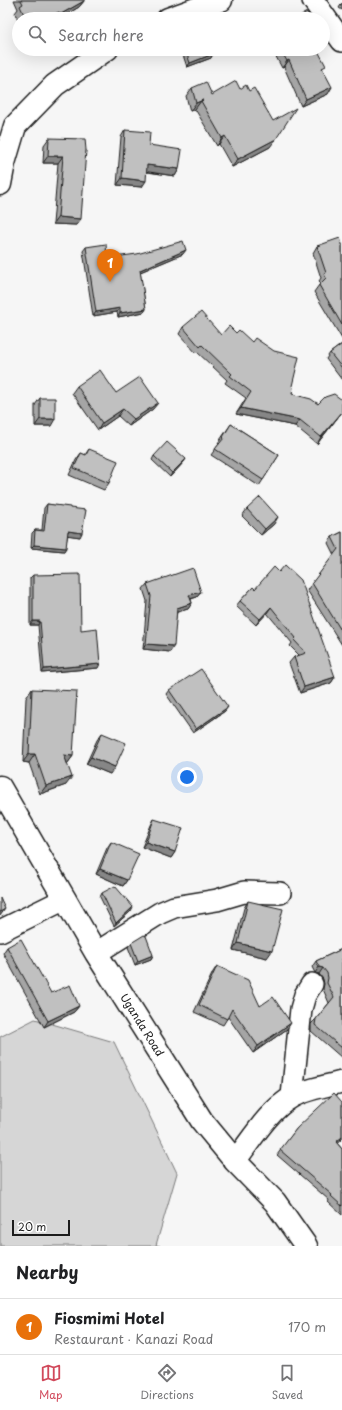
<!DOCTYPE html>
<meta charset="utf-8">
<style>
body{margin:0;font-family:"Playpen Sans",sans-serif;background:#f2f2f2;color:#202124}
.scale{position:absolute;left:12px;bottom:10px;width:58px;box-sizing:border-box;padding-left:4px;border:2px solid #1c1c1c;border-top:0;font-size:11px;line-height:14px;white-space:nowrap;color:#1c1c1c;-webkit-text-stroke:3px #fff;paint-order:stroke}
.you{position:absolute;left:187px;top:777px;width:14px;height:14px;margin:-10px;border:3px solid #fff;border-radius:50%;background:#1a73e8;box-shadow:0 0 0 6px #1a73e833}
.badge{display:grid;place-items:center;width:26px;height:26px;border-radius:50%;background:#d1495b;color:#fff;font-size:13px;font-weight:700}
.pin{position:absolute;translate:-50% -33px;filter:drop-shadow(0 1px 2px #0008)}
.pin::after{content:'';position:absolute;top:21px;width:14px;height:12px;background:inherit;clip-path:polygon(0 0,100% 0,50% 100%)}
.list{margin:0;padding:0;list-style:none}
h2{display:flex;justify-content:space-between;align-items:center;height:52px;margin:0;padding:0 16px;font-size:17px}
h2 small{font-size:13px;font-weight:400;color:#757577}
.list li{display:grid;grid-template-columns:26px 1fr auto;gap:12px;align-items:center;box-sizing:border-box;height:56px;padding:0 16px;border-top:1px solid #e0e0e0}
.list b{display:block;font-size:15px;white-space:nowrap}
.list p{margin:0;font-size:13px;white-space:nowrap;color:#757577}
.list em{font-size:13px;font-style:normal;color:#757577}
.icon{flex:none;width:22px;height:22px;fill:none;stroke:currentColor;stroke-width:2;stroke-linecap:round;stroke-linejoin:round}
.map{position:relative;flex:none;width:342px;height:1246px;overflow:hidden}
.search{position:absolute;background:#fff;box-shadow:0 4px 16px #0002;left:12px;right:12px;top:12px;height:44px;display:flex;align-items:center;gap:10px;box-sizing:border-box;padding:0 14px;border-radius:22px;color:#757577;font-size:15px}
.sheet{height:108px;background:#fff}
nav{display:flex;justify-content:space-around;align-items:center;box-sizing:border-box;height:56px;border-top:1px solid #e0e0e0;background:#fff;font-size:11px;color:#757577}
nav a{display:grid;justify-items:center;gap:2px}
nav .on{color:#d1495b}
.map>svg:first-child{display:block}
</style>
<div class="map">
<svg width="342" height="1246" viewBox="0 0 342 1246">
<rect width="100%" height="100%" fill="#f6f6f6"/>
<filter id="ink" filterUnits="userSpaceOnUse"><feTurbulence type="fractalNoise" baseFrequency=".025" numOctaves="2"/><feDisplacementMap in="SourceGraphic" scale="8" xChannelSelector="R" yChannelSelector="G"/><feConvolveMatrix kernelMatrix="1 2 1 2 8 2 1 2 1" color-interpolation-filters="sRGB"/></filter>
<g filter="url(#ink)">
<path fill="#d6d6d6" stroke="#797979" d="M35,1019L114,1042L177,1173L156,1245L160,1246H0V1037Z"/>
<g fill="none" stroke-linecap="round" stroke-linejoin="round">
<g stroke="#1c1c1c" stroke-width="24">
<path id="minor" d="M313,0L342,41
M0,931L65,899
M96,953L160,913L174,907L217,900L244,892L280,893
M292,1096L301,1009L305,995L312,984
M235,1161C252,1139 268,1111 292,1097C303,1090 329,1085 342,1082"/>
</g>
<g stroke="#1c1c1c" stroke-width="25">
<path id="secondary" d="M168,19L221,0
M0,184L4,163L15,126L55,85L107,49
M0,787L96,953L202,1121L235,1161L275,1202L306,1246"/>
</g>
<use href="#minor" stroke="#fff" stroke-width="21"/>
<use href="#secondary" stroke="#fff" stroke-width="22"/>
</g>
<path fill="#a5a5a5" stroke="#1c1c1c" d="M14,0H84V1L79,7L59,19H55V18L53,19H19V22L15,13L18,9Z
M342,3V10L339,8Z
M183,49H211V58L187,67L182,52Z
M272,49H317L323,70L328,94L301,106L284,67L282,68Z
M192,88L212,95L270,147L232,167L219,144L217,146L195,109L190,111L186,96Z
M125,130L149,145L179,169L175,176L147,172L142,187L117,185L121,137Z
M49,138L86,150L76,225L53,224L58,163H43L44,145Z
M342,244V339L314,292L319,285L321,283L319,281L321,278L313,253L317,246Z
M86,247L107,258L183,254L140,272L146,309L144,312L118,317L117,312L93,316L83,251Z
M183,327L221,335L292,386V394L342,412L317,444L295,426L236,414L246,398L225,383L227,380L197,352L196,353L179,334Z
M342,344V380L326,359L330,353Z
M77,386L116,393L153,409L129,426L118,416L98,430L72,393Z
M40,398L51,426H35V405Z
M231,424L279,455L259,486L211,455L219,444L218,443Z
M89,449L109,483L104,490L69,475L76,460L81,453L85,455Z
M154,456L186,459L183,463L170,477L152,460Z
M47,504L70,508L80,537L68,535L64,551L31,548L32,533L35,530H42L44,508Z
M247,509L274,524L261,535L242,516Z
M342,532V645L307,590L334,555L328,543L332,537Z
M33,575L81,630L98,668L42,673L38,625H30V578Z
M147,584L201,592L197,597L191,599L192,603L188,609L177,612L170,652L143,649L147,601L143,589Z
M253,587L335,677L331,683L300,693L289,663L294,657L299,655L290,646L292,643L267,613L256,625L236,606L240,601Z
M32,689L73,756L67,764L66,785L40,794L29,763L23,762L26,698Z
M169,690L225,711L193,733L166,694Z
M102,733L110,774L86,764L97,740Z
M154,819L175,852L171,858L142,847L151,825Z
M111,842L127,880L123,886L96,874L107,848Z
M102,893L131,911L114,926L100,897Z
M248,901L267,958L233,950L244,908Z
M131,943L153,955L151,959L135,965L128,947Z
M7,947L51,993L79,1006L74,1012L44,1027L3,953Z
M342,949V1058L311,1031V1024L316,1019L329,1003L323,989L324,984L323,979L319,974L315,973L312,967L316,961Z
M217,966L260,1006L287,1029L253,1053L228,1017L223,1025L194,1012L213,972Z
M342,1102V1139L337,1143L342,1149V1215L328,1202L329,1200L277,1155L297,1128Z"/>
<path fill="#868686" stroke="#1c1c1c" d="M84,1L79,7L59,19H57L61,14Z
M59,12L55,18L53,19H43Z
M213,54L211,58L187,67L190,63Z
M289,60L284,67L282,68L287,61Z
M332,87L328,94L301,106L306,99Z
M201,101L195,109L190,111L196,103Z
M225,136L219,144L217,146L222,138Z
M276,139L270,147L232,167L238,159Z
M48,156H63L58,163H43Z
M147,165L179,169L175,176L143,171Z
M122,178L146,181L142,187L117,185Z
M58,217L81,219L76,225L53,224Z
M186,250L183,254L138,273L140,270Z
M120,308L117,312L93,316L96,312Z
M146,309L144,312L118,317L120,313Z
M158,403L153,409L129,426L134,419Z
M241,408L300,420L295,426L236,414Z
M123,409L118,416L98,430L102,423Z
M342,412L317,444L321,437Z
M40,419H55L51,426H35Z
M186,459L183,463L170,477L172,473Z
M278,517L274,524L261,535L265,529Z
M68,531L82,533L80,537L65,535Z
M34,545L66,548L64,551L31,548Z
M201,592L197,597L186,600L189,595Z
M192,603L188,609L174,613L177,608Z
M271,607L267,613L256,625L260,619Z
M33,621H40L38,625H30Z
M146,644L174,646L170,652L143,649Z
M100,664L98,668L42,673L44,669Z
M335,677L331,683L300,693L304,687Z
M228,707L225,711L193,733L196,729Z
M29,754H35L29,763L23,762Z
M64,755L73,756L67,764Z
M91,757L115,767L110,774L86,764Z
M72,777L66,785L40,794L46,786Z
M146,842L175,852L171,858L142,847Z
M100,869L127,880L123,886L96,874Z
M133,907L131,911L114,926L116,923Z
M5,909L0,916V912Z
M238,943L272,951L267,958L233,950Z
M153,955L151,959L135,965L138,961Z
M319,967L323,968L319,974L315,973Z
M79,1006L74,1012L44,1027L48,1021Z
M291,1023L287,1029L253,1053L258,1046Z
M342,1137V1139L332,1148L336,1142Z"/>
<path fill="#c0c0c0" stroke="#1c1c1c" d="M21,0H84V1L61,14L59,12L43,19H26L20,6L23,4Z
M307,12L311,19H294Z
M185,49H211L213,54L190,63Z
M280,49H317L326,66L322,68L332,87L306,99L289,60L287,61Z
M236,81L240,89L246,85L249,91L254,88L273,121L296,108L276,139L238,159L225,136L222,138L201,101L203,100L196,103L192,88L206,82L212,95Z
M125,130L150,132L149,145L182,150L179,169L147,165L146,181L122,178Z
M49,138L85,139L86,150L81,219L58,217L63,156H48Z
M340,238L342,244V325L319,285L326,278L324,274L326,273L317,246Z
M183,241L186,250L140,270L146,309L120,313V308L96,312L86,247L106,244L107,258L137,254Z
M201,312L221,335L229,326L236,333L239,330L252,342L255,338L274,351L299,357L292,386L293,387L292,394L311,399L318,404L325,397L334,394L342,400V412L321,437L300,420L241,408L251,392L230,376L232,374L202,345L200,347L183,327Z
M342,344V368L330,353Z
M100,370L116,393L140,377L158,403L134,419L123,409L102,423L77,386Z
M40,398H55V419H40Z
M231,424L279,455L263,480L215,449L224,438L223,437Z
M167,442L186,459L172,473L154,456Z
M89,449L118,461L109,483L74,468L81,453L86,455Z
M260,497L278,517L265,529L247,509Z
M47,504L70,507V508L86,510L82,533L68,531L66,548L34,545L35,530L44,531Z
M342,532V632L312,583L338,549L332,537Z
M285,565L301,580L335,677L304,687L294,657L306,653L294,640L296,638L271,607L260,619L240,601L253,587L255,589L274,567L279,572Z
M193,568L201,592L189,595L192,603L177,608L174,646L146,644L151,596L147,584Z
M80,574L81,630L97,628L100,664L44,669L40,621H33V575Z
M201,669L228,707L196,729L169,690Z
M32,689L77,691L73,756L64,755L72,777L46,786L35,754H29Z
M102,733L126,743L115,767L91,757Z
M154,819L183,828L175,852L146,842Z
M111,842L139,854L127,880L100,869Z
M115,886L133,907L116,923L102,893Z
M0,898L5,909L0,912Z
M248,901L283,909L272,951L238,943Z
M144,935L146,936L153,955L138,961L131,943Z
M21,939L51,993L70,985L79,1006L48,1021L7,947Z
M342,949V1048L315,1025L316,1019L334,997L327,983L328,978L327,973L323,968L319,967L316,961Z
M217,966L248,980L260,1006L273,997L291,1023L258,1046L232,1009L227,1019L199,1005Z
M334,1093L342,1102V1137L336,1142L342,1149V1206L331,1196L332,1195L280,1150L297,1128Z"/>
</g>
<g text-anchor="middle" stroke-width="3.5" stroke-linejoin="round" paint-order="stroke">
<g font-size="11" fill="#1c1c1c" stroke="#fff">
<text transform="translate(142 1025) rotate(58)" y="4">Uganda Road</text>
</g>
</g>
</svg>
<div class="scale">20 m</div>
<div class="you"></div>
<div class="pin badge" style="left:110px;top:282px;background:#e8710a">1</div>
<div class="search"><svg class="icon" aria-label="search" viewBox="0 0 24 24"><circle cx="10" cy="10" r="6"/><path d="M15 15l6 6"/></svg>Search here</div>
</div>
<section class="sheet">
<h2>Nearby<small></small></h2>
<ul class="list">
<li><span class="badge" style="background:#e8710a">1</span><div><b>Fiosmimi Hotel</b><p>Restaurant · Kanazi Road</p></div><em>170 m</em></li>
</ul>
</section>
<nav>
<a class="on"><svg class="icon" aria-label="map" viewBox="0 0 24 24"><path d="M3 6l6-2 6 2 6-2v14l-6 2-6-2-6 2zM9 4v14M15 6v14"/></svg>Map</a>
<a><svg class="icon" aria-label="directions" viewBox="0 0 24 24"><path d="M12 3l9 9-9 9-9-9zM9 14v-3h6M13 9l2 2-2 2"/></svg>Directions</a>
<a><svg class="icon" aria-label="saved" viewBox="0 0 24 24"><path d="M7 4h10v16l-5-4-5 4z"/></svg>Saved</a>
</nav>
